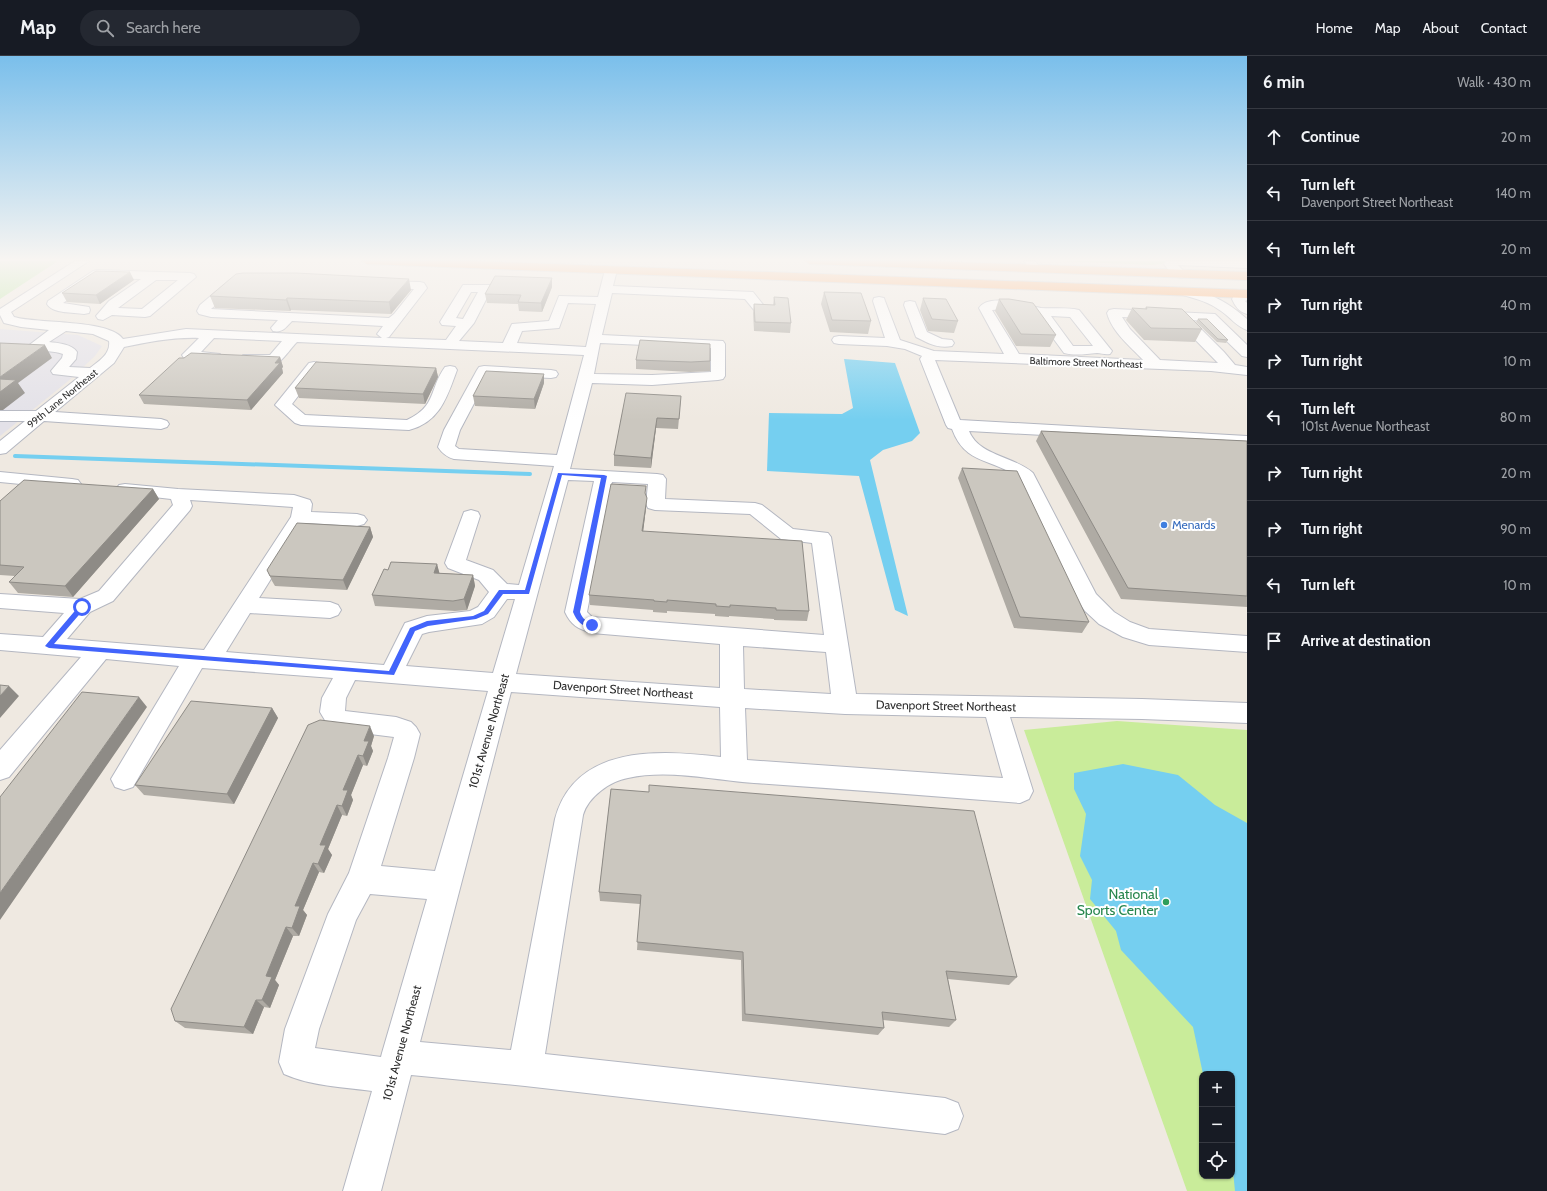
<!DOCTYPE html>
<meta charset="utf-8">
<style>
body{margin:0;font-family:Cabin,sans-serif;background:#242831;color:#f1f3f6}
.controls{position:absolute;right:12px;bottom:12px;display:grid;overflow:hidden;border-radius:8px;box-shadow:0 1px 3px #0004}
.controls button{width:36px;height:36px;display:grid;place-items:center;padding:0;border:0;border-bottom:1px solid #363941;background:#171b24;color:#f1f3f6;font:20px sans-serif}
.stop{position:absolute;width:12px;height:12px;margin:-9px;border:3px solid #4264fb;border-radius:50%;background:#fff}
.stop.end{background:#4264fb;border-color:#fff;box-shadow:0 1px 4px #0008}
.list{margin:0;padding:0;list-style:none}
h2{display:flex;justify-content:space-between;align-items:center;height:52px;margin:0;padding:0 16px;font-size:17px}
h2 small{font-size:13px;font-weight:400;color:#9ea1a6}
.list li{display:grid;grid-template-columns:26px 1fr auto;gap:12px;align-items:center;box-sizing:border-box;height:56px;padding:0 16px;border-top:1px solid #363941}
.list b{display:block;font-size:15px;white-space:nowrap}
.list p{margin:0;font-size:13px;white-space:nowrap;color:#9ea1a6}
.list em{font-size:13px;font-style:normal;color:#9ea1a6}
.icon{flex:none;width:22px;height:22px;fill:none;stroke:currentColor;stroke-width:2;stroke-linecap:round;stroke-linejoin:round}
.map{position:relative;flex:none;width:1247px;height:1135px;overflow:hidden}
header{display:flex;align-items:center;gap:24px;box-sizing:border-box;height:56px;padding:0 20px;background:#171b24;border-bottom:1px solid #363941}
header strong{font-size:19px}
nav{display:flex;gap:22px;margin-inline-start:auto;font-size:14px}
.search{width:280px;height:36px;background:#242831;display:flex;align-items:center;gap:10px;box-sizing:border-box;padding:0 14px;border-radius:22px;color:#9ea1a6;font-size:15px}
main{display:flex}
aside{flex:1;background:#171b24}
.map>svg:first-child{display:block}
</style>
<header>
<strong>Map</strong>
<div class="search"><svg class="icon" aria-label="search" viewBox="0 0 24 24"><circle cx="10" cy="10" r="6"/><path d="M15 15l6 6"/></svg>Search here</div>
<nav><a>Home</a><a>Map</a><a>About</a><a>Contact</a></nav>
</header>
<main>
<div class="map">
<svg width="1247" height="1135" viewBox="0 0 1247 1135">
<rect width="100%" height="100%" fill="#efe9e1"/>
<path fill="#e3e1e8" d="M0,273L78,279L102,290L95,300L67,326L0,380Z"/>
<path fill="#b6e59e" d="M0,205H58L0,243Z
M1057,205H1182L1153,209Z"/>
<path fill="#c9ec9a" fill-rule="evenodd" d="M1117,665L1247,674V1135H1187L1024,674ZM1202,1018H1232V1120H1202Z"/>
<path fill="#75cff0" d="M844,303L895,307L920,377L912,385L883,394L870,404L908,560L895,554L859,420L767,415L769,357L842,358L853,352Z
M1123,708L1178,719L1215,749L1247,767V1135H1235L1232,1105V1018H1203L1193,971L1121,894L1116,875L1090,843L1092,824L1080,800L1086,758L1074,733V717Z"/>
<g fill="none" stroke-linecap="round" stroke-linejoin="round">
<path stroke="#75cff0" stroke-width="4" d="M15,400L530,418"/>
<g stroke="#b4b7c1" stroke-width="2">
<path id="minor" d="M75,205H89L11,256L14,261C38,268 109,263 123,283L186,273L382,282L377,278L383,270L292,265C286,271 283,277 273,275L271,272L278,264L211,261L199,258L197,255L200,249L231,223H239L241,226L239,229L211,253L389,262L394,258L414,233L380,232L376,231L374,228L376,225L420,226L424,227L427,232L389,281L386,282L446,284L456,270L442,269L440,266L463,229H490L492,232L474,267L459,285L503,287L512,268L549,265L559,240L598,241L605,214L607,211H615L617,214L613,230L753,236L765,251L764,254H754L745,243L612,237L602,279L723,285L725,288V320L723,323L718,324L652,329L592,327L570,413L657,418L663,419L666,423L665,443L755,447L762,449L793,473L828,477L831,481L856,638L1142,643L1247,647V667L1142,663L1010,661L1033,735L1029,743L1020,747C931,740 843,733 754,727C712,724 669,713 628,722C610,725 588,741 583,759L545,998L945,1042L958,1047L963,1060L958,1073L945,1078L525,1030L411,1019L381,1135H343L372,1035C342,1031 311,1030 284,1018L279,1006L285,973L328,858L349,817L388,702L394,681L338,674L329,671L320,656L322,642L333,622L202,612L133,731L124,734L115,731L111,723L179,610L106,603L9,721L0,724V694L81,601L0,594V578L43,581L64,557L0,552V538L80,543L99,535L173,449L171,443L119,437L116,433L119,429L125,428L178,433L294,439L310,444L312,448L311,456L357,458L364,460L367,464L364,468L357,470L306,467L259,542L330,546L338,549L341,554L338,559L330,562L250,557L226,596L384,609L405,567L427,560L470,555L478,551L489,536L479,524L448,512L445,507L464,456L471,454L478,456L480,460L466,504L493,514L507,528L519,529L554,410L454,403C447,401 442,397 438,391L444,374L477,314L479,311L484,310L551,314L556,315L558,318L556,321L551,322L489,319L460,374L455,390L459,393L557,399L584,299L297,286C291,292 286,300 280,305C274,310 250,307 243,305L241,302L243,299H270L282,285L214,282L201,296L220,298L222,301L220,304C209,307 195,305 184,302L182,299L199,282C174,281 149,286 124,291L114,307L55,356L161,363L167,365L169,368L167,371L161,373L44,365L6,397L0,398V385L25,365H0V355H36L79,321L53,318L51,315L62,302L63,298C52,294 41,296 30,293L28,290L49,274L21,271L4,267L0,259V253ZM471,236H478L463,263L456,262ZM568,247L596,248L586,291L517,287L522,275L559,272ZM66,275L93,278L109,285C111,298 99,305 90,312L69,311L76,303L77,296C72,288 58,287 49,286ZM600,287L711,292V316L652,319L594,318ZM568,424L594,425L565,556C571,569 578,573 592,577L720,588V632L516,618ZM612,426L648,428L646,448L648,452L655,454L750,458L781,483L812,487L824,579L592,561L587,556ZM190,444L293,451L291,461L204,594L67,583L90,556L113,545L190,454L192,450ZM507,543H515L493,617L406,610L422,578L429,576L482,568L494,561ZM743,590L826,596L831,638L744,633ZM355,624L488,635L435,815L381,810L414,702L420,678L416,671L411,666L396,661L345,655L346,642ZM511,636L720,651L721,701C660,694 575,688 555,763L511,994L420,986ZM745,652L845,658L986,661L1003,722L747,704ZM370,838L427,843L382,997L381,1001L315,992L319,973L356,864Z
M1024,205H1035L1041,213L1039,216H1031Z
M1166,205H1247V212L1178,209L1186,218L1184,221C1175,223 1169,215 1164,208Z
M97,214L190,217L194,218L196,221L150,260L145,261L112,259L103,264L98,263L96,260L109,245L141,223L100,222L63,247L89,251L90,254L89,257L84,258C73,256 53,258 47,248L48,245L93,215ZM156,224H178L142,253L118,252Z
M1187,232C1214,239 1226,245 1247,263V274C1237,271 1230,261 1221,255C1209,246 1197,243 1183,239L1181,236L1183,233Z
M1247,235V244L1245,245L1247,247V258C1239,256 1235,250 1232,243L1234,240Z
M879,241L884,242L885,245L900,284L934,295L1004,298L979,252C989,236 1026,250 1041,252C1054,253 1066,251 1079,254L1112,295L1110,298C1105,299 1101,297 1097,297C1086,298 1075,300 1064,297L1036,259L1005,253L992,254L1019,298L1143,304C1130,290 1112,276 1107,257L1109,254L1114,253L1215,258L1247,289V301L1242,300L1206,265L1192,264L1224,296L1235,309L1247,311V319L1211,315L935,304L960,364L1247,380V390L969,375C979,400 1014,400 1033,417L1096,538L1114,556L1130,566L1149,573L1247,580V596L1149,589L1123,581L1099,568L1085,555L1076,542L1019,423C994,401 966,411 952,373L948,372L946,369L920,303L922,300L905,293L887,290L839,288L834,287L832,284L834,281L839,280L885,282L873,245L874,242ZM1051,260L1070,261L1093,290H1073ZM1122,261L1176,264L1218,307L1160,304L1130,273Z
M910,245L915,246L916,249L927,276L942,283L952,284L954,287L952,290C938,293 928,287 916,281L904,249L905,246Z
M314,306L319,307L321,310L292,348L305,359L407,364C437,350 429,333 445,311L450,310L455,311L457,314C447,341 440,366 409,374L301,369L295,367L275,349L309,307Z
M0,416L72,423L78,424L81,428L78,432L72,433L0,426Z"/>
</g>
<g stroke="#c9c9c9" stroke-width="2">
<path id="highway" d="M362,205H472L1247,234V242L367,208Z
M805,205H925L1247,216V224L810,208Z"/>
</g>
<use href="#minor" fill="#fff" fill-rule="evenodd"/>
<use href="#highway" fill="#ffa35c" fill-rule="evenodd"/>
</g>
<path fill="#afaba4" d="M552,222V231L542,256L519,255L518,248L487,247L485,238Z
M134,224L100,248L67,246L62,237Z
M411,234L391,258L291,254L290,255L215,252L210,240Z
M824,236L871,265L868,278L830,276L821,248Z
M774,241L791,267L790,277L754,275L753,257L754,248L773,249Z
M923,242L958,265L954,277L928,275L920,254Z
M999,243L1056,279L1050,291L1016,290L995,255Z
M1146,251L1202,273L1195,286L1144,284L1126,264L1132,252L1145,253Z
M1198,263L1228,284L1226,287L1217,286L1196,266Z
M280,301L283,311L282,312L283,317L251,354L144,348L139,339Z
M636,304L710,305V315L690,316L636,313Z
M436,312L438,321L425,348L299,342L295,332Z
M544,318V327L535,353L475,350L473,340Z
M681,340L678,373L656,372L651,412L614,410V399Z
M1041,375L1247,385V551L1121,543L1036,385Z
M962,412L1089,566L1082,577L1014,572L958,422Z
M153,433L159,443L73,541L18,537L9,526L15,520L0,519V445Z
M645,439L646,452L643,475L809,555L807,565L774,564V563L729,560V561L715,560V558L667,555V557L653,556V554L590,549L589,539Z
M370,471L373,481L347,534L275,530L272,525L267,514Z
M437,508L439,517L473,519L475,530L467,554L455,555L375,550L372,539L388,514Z
M272,652L278,662L234,748L144,739L135,729Z
M308,669L374,680L371,690L373,695L367,710L363,709L351,739L353,744L347,760L342,759L328,793L332,799L324,817L319,816L303,854L307,859L299,880H293L275,924L279,929L270,952L264,951L253,978L185,972L175,965Z
M611,733L1017,921L1009,929L948,923L956,964L949,971L883,964L884,972L878,979L742,965L741,904L637,894L640,848L600,845L599,836Z"/>
<path fill="#8e8b86" d="M130,216L134,224L100,248L96,239Z
M552,222V231L542,256L541,247Z
M409,223L411,234L391,258L389,246Z
M287,242L291,254L290,255L286,244Z
M45,289L52,302L18,327L25,337L3,354H0V321Z
M280,301L283,311L282,312L283,317L251,354L247,344L275,307Z
M436,312L438,321L425,348L423,338Z
M544,318V327L535,353L534,343Z
M657,362L656,372L651,412V402Z
M153,433L159,443L73,541L65,530Z
M647,442L646,452L642,485V475Z
M370,471L373,481L347,534L343,524Z
M437,508L440,519L434,517Z
M473,519L475,530L467,554L464,543Z
M9,630L19,640L0,662V640Z
M139,641L147,651L0,864V837Z
M272,652L278,662L234,748L227,738Z
M370,670L374,680L371,690L373,695L367,710L363,700L364,685Z
M358,699L363,709L351,739L353,744L347,760L342,750L343,734Z
M337,749L342,759L328,793L332,799L324,817L318,808L320,789Z
M313,807L319,816L303,854L307,859L299,880L292,872L295,850Z
M286,871L293,880L275,924L279,929L270,952L262,944L266,920Z
M256,944L264,951L253,978L244,971Z"/>
<path fill="#cbc7bf" stroke="#8e8b86" d="M96,215L130,216L96,239L62,237Z
M243,217H296L409,223L389,246L287,242L286,244L210,240L236,218Z
M495,220L552,222L541,247L518,246L521,239L485,238Z
M824,236L861,237L871,265L832,264Z
M774,241L788,242L791,267L755,266L754,248L775,249Z
M923,242L946,243L958,265L932,263Z
M999,243H1009L1033,247L1056,279L1021,278Z
M1146,251L1182,253L1202,273L1151,272L1132,252L1147,253Z
M1198,263H1207L1228,284L1218,283Z
M640,284L710,288V305L691,306L636,304Z
M0,287L45,289L0,321Z
M191,297L280,301L275,307H280L247,344L139,339L179,302H184Z
M316,306L436,312L423,338L295,332Z
M486,315L544,318L534,343L473,340Z
M0,323L16,324L0,336Z
M626,337L681,340L679,363L657,362L651,402L614,399Z
M1041,375L1247,385V540L1128,532Z
M962,412L1017,415L1089,566L1020,561Z
M24,424L153,433L65,530L9,526L24,511L0,509V445Z
M611,428L646,430L645,437L647,442L642,475L802,485L809,555L776,554V552L730,549V551L716,550V548L667,544V546L654,545V544L589,539Z
M297,467L370,471L343,524L270,520L267,514Z
M391,506L437,508L434,517L473,519L464,543L453,545L372,539L384,513L388,514Z
M0,629L9,630L0,640Z
M82,636L139,641L0,837V741Z
M191,645L272,652L227,738L135,729Z
M320,664L370,670L364,685H369L363,700L358,699L343,734H348L342,750L337,749L320,789H326L318,808L313,807L295,850H300L292,872L286,871L266,920L272,921L262,944H256L244,971L175,965L171,953L308,669Z
M649,729L974,755L1017,921L946,915L956,964L882,956L884,972L745,958L743,896L637,886L641,839L599,836L611,733L649,736Z"/>
<linearGradient id="sky" x2="0" y2="1"><stop stop-color="#7abfeb"/><stop offset="0.56" stop-color="#f8f5f2"/><stop offset="1" stop-color="#f8f5f2" stop-opacity="0"/></linearGradient>
<rect width="1247" height="364" fill="url(#sky)"/>
<path fill="#4264fb" d="M558,417L604,419L607,420L580,556C583,564 586,565 594,567V571C583,572 577,566 573,556L601,422L562,419L529,538H503L488,558L476,563L428,570L415,575L394,619L49,592L45,590L79,550L82,549L85,551L84,553L54,588L389,615L410,572L427,565L473,560L484,555L499,534H525Z"/>
<circle fill="#3f7fe0" stroke="#fff" stroke-width="1.5" cx="1164" cy="469" r="4"/>
<circle fill="#2e9e5b" stroke="#fff" stroke-width="1.5" cx="1166" cy="846" r="4"/>
<g text-anchor="middle" stroke-width="4" stroke-linejoin="round" paint-order="stroke">
<g font-size="10" fill="#2e2e2e" stroke="#fff">
<text transform="translate(1086 306) rotate(2)" y="4">Baltimore Street Northeast</text>
<text transform="translate(62 342) rotate(-39)" y="4">99th Lane Northeast</text>
</g>
<g font-size="12" fill="#366cbe" stroke="#fff" text-anchor="start">
<text x="1172" y="473">Menards</text>
</g>
<g font-size="12" fill="#2e2e2e" stroke="#fff">
<text transform="translate(623 634) rotate(4)" y="4">Davenport Street Northeast</text>
<text transform="translate(946 650) rotate(1)" y="4">Davenport Street Northeast</text>
<text transform="translate(489 675) rotate(-74)" y="4">101st Avenue Northeast</text>
<text transform="translate(402 987) rotate(-75)" y="4">101st Avenue Northeast</text>
</g>
<g font-size="14" fill="#27864d" stroke="#fff" text-anchor="end">
<text x="1158" y="843">National<tspan x="1158" dy="16">Sports Center</tspan></text>
</g>
</g>
</svg>
<div class="controls">
<button>+</button>
<button>−</button>
<button><svg class="icon" aria-label="locate" viewBox="0 0 24 24"><circle cx="12" cy="12" r="6"/><path d="M12 2v4M12 18v4M2 12h4M18 12h4"/></svg></button>
</div>
<div class="stop" style="left:82px;top:551px"></div>
<div class="stop end" style="left:592px;top:569px"></div>
</div>
<aside>
<h2>6 min<small>Walk · 430 m</small></h2>
<ul class="list">
<li><svg class="icon" aria-label="ahead" viewBox="0 0 24 24"><path d="M12 20V5M6 11l6-6 6 6"/></svg><div><b>Continue</b></div><em>20 m</em></li>
<li><svg class="icon" aria-label="left" viewBox="0 0 24 24"><path d="M17 20v-9H6M10 6l-5 5 5 5"/></svg><div><b>Turn left</b><p>Davenport Street Northeast</p></div><em>140 m</em></li>
<li><svg class="icon" aria-label="left" viewBox="0 0 24 24"><path d="M17 20v-9H6M10 6l-5 5 5 5"/></svg><div><b>Turn left</b></div><em>20 m</em></li>
<li><svg class="icon" aria-label="right" viewBox="0 0 24 24"><path d="M7 20v-9h11M14 6l5 5-5 5"/></svg><div><b>Turn right</b></div><em>40 m</em></li>
<li><svg class="icon" aria-label="right" viewBox="0 0 24 24"><path d="M7 20v-9h11M14 6l5 5-5 5"/></svg><div><b>Turn right</b></div><em>10 m</em></li>
<li><svg class="icon" aria-label="left" viewBox="0 0 24 24"><path d="M17 20v-9H6M10 6l-5 5 5 5"/></svg><div><b>Turn left</b><p>101st Avenue Northeast</p></div><em>80 m</em></li>
<li><svg class="icon" aria-label="right" viewBox="0 0 24 24"><path d="M7 20v-9h11M14 6l5 5-5 5"/></svg><div><b>Turn right</b></div><em>20 m</em></li>
<li><svg class="icon" aria-label="right" viewBox="0 0 24 24"><path d="M7 20v-9h11M14 6l5 5-5 5"/></svg><div><b>Turn right</b></div><em>90 m</em></li>
<li><svg class="icon" aria-label="left" viewBox="0 0 24 24"><path d="M17 20v-9H6M10 6l-5 5 5 5"/></svg><div><b>Turn left</b></div><em>10 m</em></li>
<li><svg class="icon" aria-label="arrive" viewBox="0 0 24 24"><path d="M6 21V4h12l-3 4 3 4H6"/></svg><div><b>Arrive at destination</b></div></li>
</ul>
</aside>
</main>
